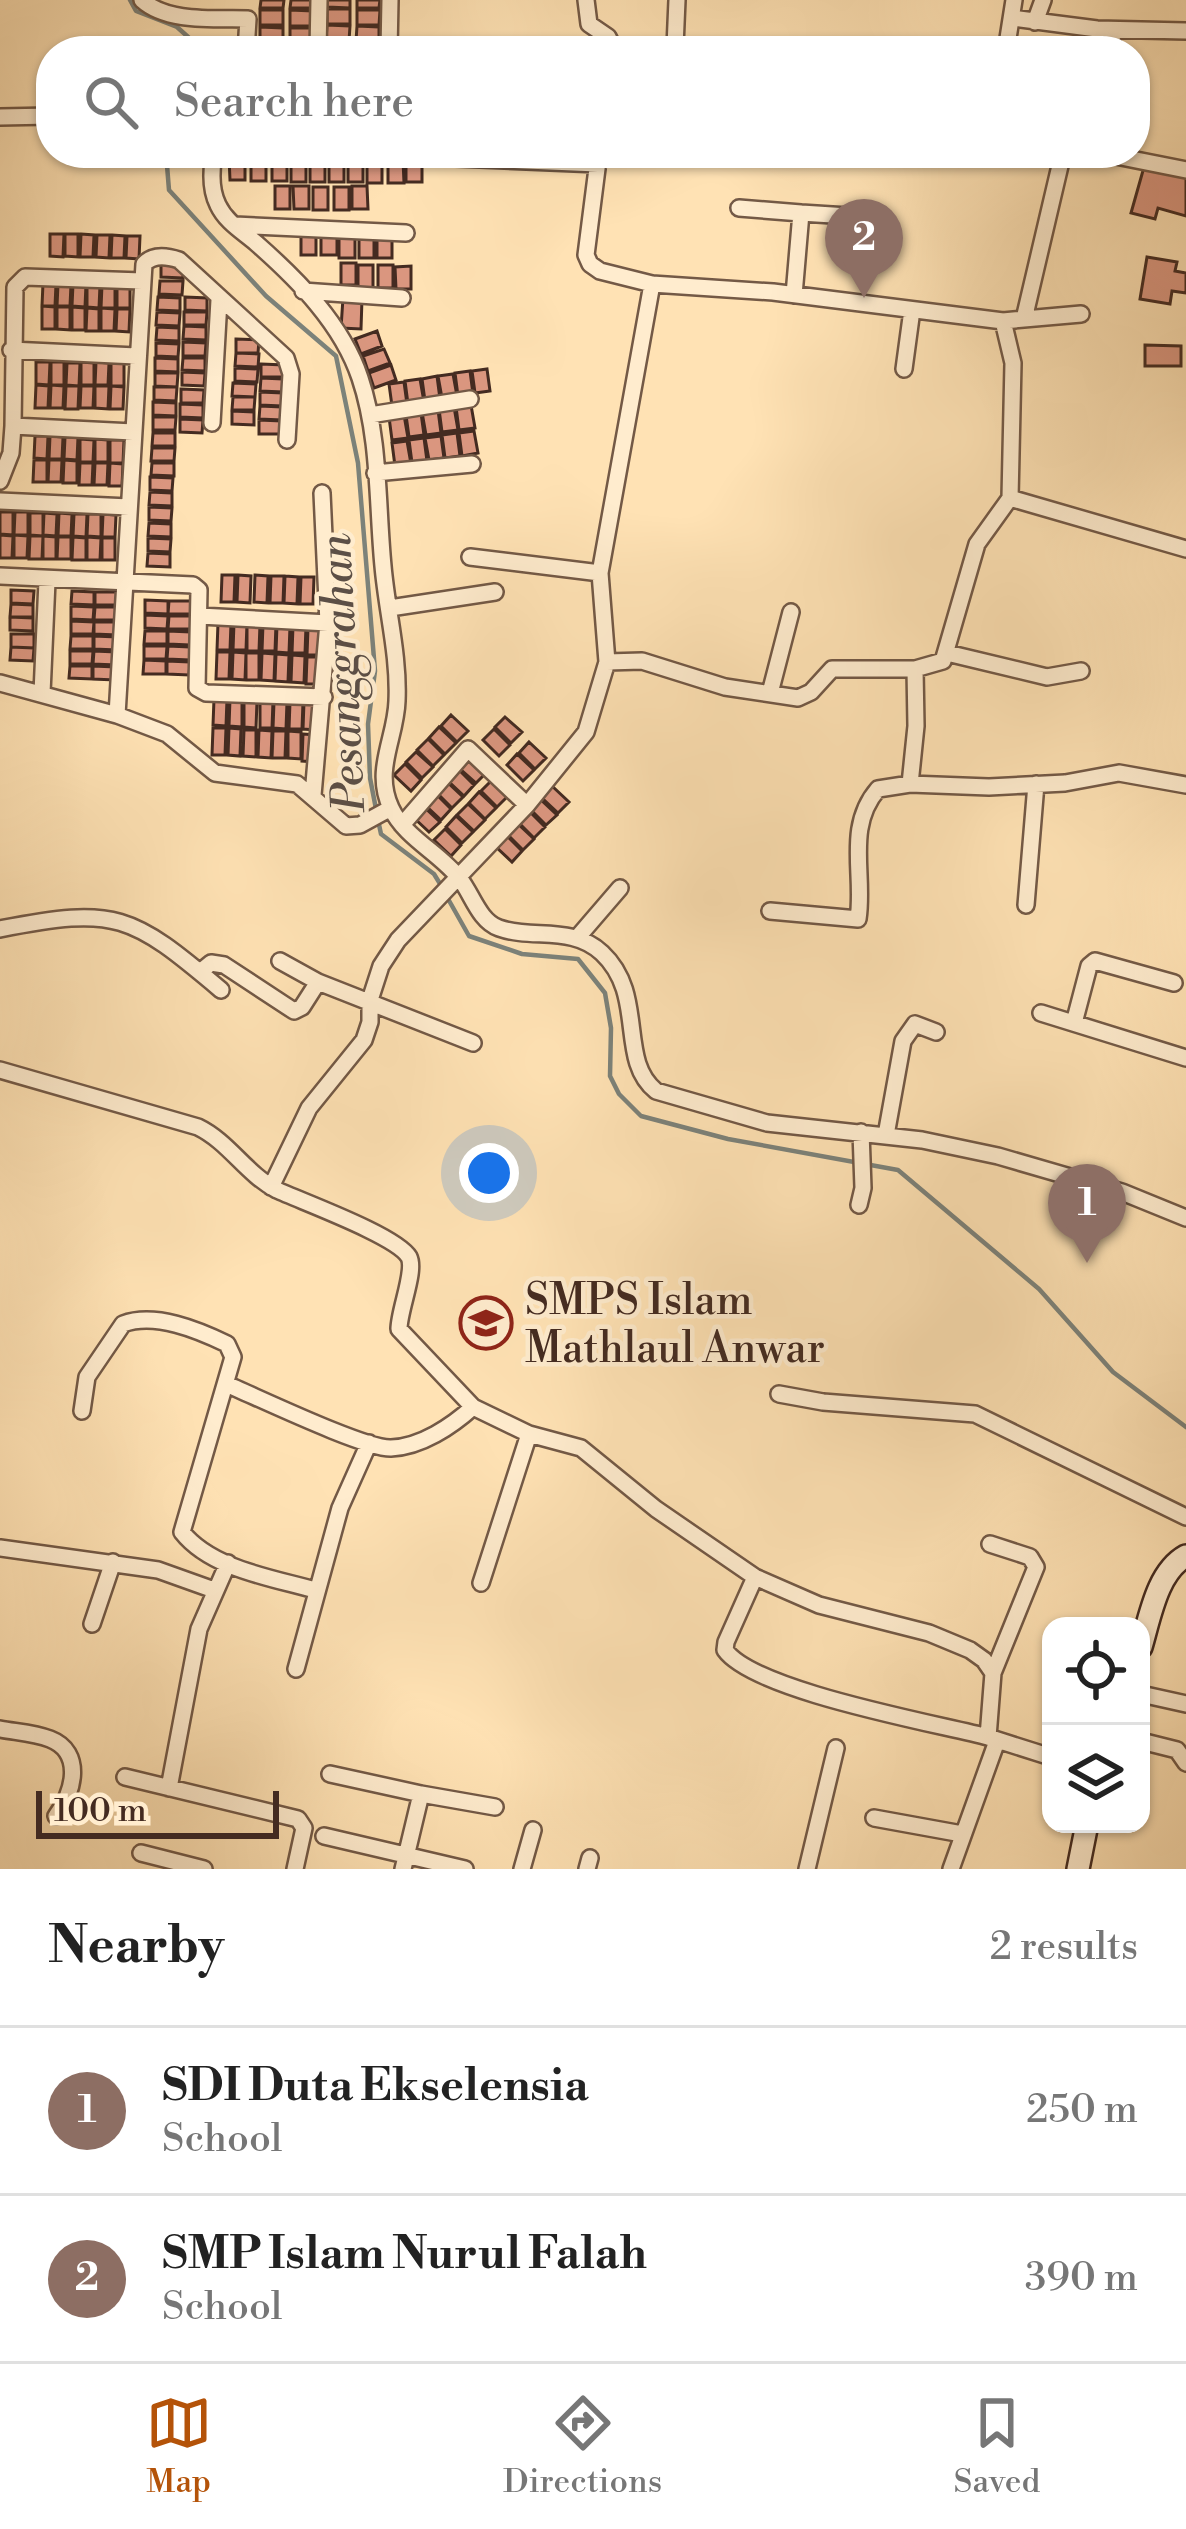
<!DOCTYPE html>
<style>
body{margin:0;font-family:"Libre Bodoni",serif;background:#f6f6f6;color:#222}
.controls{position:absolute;right:36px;bottom:36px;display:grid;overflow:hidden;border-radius:24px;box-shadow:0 3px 9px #0004}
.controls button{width:108px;height:108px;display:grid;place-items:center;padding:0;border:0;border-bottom:3px solid #e0e0e0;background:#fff;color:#222;font:60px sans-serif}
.scale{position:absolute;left:36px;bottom:30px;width:243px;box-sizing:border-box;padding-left:12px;border:6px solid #442b21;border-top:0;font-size:33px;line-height:42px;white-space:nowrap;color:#442b21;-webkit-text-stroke:9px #ffecce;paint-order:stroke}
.you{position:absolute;left:489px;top:1173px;width:42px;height:42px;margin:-30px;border:9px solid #fff;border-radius:50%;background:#1a73e8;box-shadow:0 0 0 18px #1a73e833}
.badge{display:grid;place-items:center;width:78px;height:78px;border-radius:50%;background:#b45309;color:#fff;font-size:39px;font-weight:700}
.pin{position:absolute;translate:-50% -99px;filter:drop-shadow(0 3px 6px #0008)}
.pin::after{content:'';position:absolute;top:63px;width:42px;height:36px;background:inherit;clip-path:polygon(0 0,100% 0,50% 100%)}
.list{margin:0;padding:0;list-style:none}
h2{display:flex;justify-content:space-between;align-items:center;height:156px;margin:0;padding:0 48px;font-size:51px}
h2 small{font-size:39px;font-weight:400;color:#767676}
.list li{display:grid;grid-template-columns:78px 1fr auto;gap:36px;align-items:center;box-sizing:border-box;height:168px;padding:0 48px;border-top:3px solid #e0e0e0}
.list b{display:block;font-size:45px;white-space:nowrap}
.list p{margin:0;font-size:39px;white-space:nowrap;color:#767676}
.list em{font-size:39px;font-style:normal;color:#767676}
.icon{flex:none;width:66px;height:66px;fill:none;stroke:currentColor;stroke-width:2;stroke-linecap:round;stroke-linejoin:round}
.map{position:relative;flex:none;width:1186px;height:1869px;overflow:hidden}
.search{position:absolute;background:#fff;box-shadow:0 3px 9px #0004;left:36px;right:36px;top:36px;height:132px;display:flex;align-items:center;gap:30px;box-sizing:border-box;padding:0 42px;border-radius:48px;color:#767676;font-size:45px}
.sheet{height:492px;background:#fff}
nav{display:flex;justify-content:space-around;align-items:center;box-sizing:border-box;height:168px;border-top:3px solid #e0e0e0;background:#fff;font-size:33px;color:#767676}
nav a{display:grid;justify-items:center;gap:6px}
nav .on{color:#b45309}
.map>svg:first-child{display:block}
</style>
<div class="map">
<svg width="1186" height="1869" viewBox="0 0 1186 1869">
<rect width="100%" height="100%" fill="#ffe2b4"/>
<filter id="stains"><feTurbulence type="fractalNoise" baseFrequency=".00167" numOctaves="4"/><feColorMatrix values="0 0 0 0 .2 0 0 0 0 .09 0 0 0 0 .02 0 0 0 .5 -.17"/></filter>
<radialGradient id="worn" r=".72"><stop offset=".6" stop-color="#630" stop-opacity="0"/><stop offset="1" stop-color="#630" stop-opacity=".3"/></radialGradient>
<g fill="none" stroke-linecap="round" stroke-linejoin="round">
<path stroke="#7c827a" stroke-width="4.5" d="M130,0L136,11L177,27L197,45V51
M166,153L169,190L266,296L336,356L358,463L375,671L368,724L370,778L376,809
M378,820L381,834L434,874L442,887
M447,897L469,936L522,954L578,959L605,993L611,1028L610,1076L619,1094L641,1116L728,1139L898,1170L1039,1289L1113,1372L1186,1427"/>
</g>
<path fill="#da967f" stroke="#442b21" stroke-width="3" d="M261,0H284L283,8H260Z
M291,0H313V8H290Z
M327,0H350V8L327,7Z
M357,0H380L379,8H357Z
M327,9H350V24H327Z
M260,10H283V25H260Z
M290,10L313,11V26H290Z
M357,10H380L379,25H357Z
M327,25L350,26L349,41H326Z
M357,26L379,27V42L356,41Z
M260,27L283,28V43H260Z
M290,28H313V43H290Z
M211,43L234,44V51H211Z
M327,43H350V51H327Z
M357,43H380V51H357Z
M261,44H284V51H261Z
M229,157H245V180H230Z
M251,158H266V181H251Z
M272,158H287V181H272Z
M291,159H306V182H291Z
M310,159H325V182H310Z
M329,159H344V182H329Z
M363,159V182H348V160Z
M406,159H422V182H406Z
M367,160H382V183H367Z
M388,160H403L404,183H388Z
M1144,167L1186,178V216L1158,208L1155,219L1131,213Z
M275,186H290V209H275Z
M293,186H309V209H294Z
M352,186H367L368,209H352Z
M313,187H328V210H313Z
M334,187H349V210H334Z
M301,232H316V255H301Z
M321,233H337V255H321Z
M50,234H64L63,257L50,256Z
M65,234H78V257L65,256Z
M81,234L94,235L93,257H80Z
M97,235H110L109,258L96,257Z
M112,235L125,236L124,258H111Z
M339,235H355V258H339Z
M359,235H374V258H359Z
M127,236H140L139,259L126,258Z
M377,236H392V258H377Z
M1147,257L1177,262L1175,271L1186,273V293L1172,291L1170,304L1140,299Z
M341,263H356V285H341Z
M161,264L184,265L183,278L161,277Z
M358,265H373V288H358Z
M378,265H393V288H378Z
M411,266V289H396L395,267Z
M160,281H183L182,295L159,294Z
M43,283L56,284L55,306H42Z
M58,284H71L70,306H57Z
M73,284H86L85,307L72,306Z
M87,285H100L99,308L87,307Z
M102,285H115V308H101Z
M117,286H130V308H117Z
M158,297L180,298V311L157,310Z
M185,297L207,298V311L185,310Z
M343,298L362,299L361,329L341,328Z
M42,306L55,307V329H42Z
M57,307H70V330L57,329Z
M72,307L85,308V330H72Z
M87,308L99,309V331H86Z
M101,308L115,309L114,331H101Z
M117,309H130L129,332L116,331Z
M157,312L180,313L179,326L156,325Z
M184,312H207L206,325H184Z
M184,326L206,327V340L183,339Z
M157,327L179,328V341L156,340Z
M377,331L382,346L361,354L355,339Z
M236,339L259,340L258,353H236Z
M183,342L206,343L205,356H183Z
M156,343L179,344L178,357L156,356Z
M1145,345L1181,346V366H1145Z
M384,349L390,363L368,371L363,356Z
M236,353L259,354L258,367L235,366Z
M155,358L178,359V372L155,371Z
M183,358H205V371L182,370Z
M36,362H50L49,385L36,384Z
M51,362H64V385H51Z
M81,362L94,363V385H81Z
M96,362L109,363L108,385H95Z
M67,363H80L79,386L66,385Z
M111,363H124V386H111Z
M261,364L284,365L283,377H261Z
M391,365L396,380L374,388L369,373Z
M235,368L258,369L257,382L235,381Z
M487,369L490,391L475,393L472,371Z
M470,371L473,394L458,396L455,373Z
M182,372L205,373L204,386L182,385Z
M155,373H178L177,387L155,386Z
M453,374L457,396L442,398L438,376Z
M437,376L440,399L425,401L422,379Z
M261,378L283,379V392L260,391Z
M420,379L424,402L408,404L405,381Z
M404,382L407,404L392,406L389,384Z
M233,383L256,384L255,397L232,396Z
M36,385L49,386L48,408H35Z
M51,385L64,386L63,408H50Z
M66,386H79L78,409H65Z
M81,386H94L93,408H80Z
M95,386H109L108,409L95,408Z
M111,386L124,387L123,409H110Z
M154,387H177L176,401L154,400Z
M181,389L204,390L203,403H181Z
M260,392L283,393L282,406L260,405Z
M233,397H255L254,410H232Z
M153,402L176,403V416L153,415Z
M180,404L203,405V418L180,417Z
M471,405L475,428L459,430L456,407Z
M260,406L282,407V420L259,419Z
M454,407L458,430L442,432L439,409Z
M438,410L441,433L426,435L422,412Z
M232,411L254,412V425L232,424Z
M421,413L424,435L409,437L406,415Z
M404,415L408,438L392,440L389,417Z
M153,417H176L175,430H153Z
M180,419L203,420L202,433L180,432Z
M259,420L282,421L281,434H259Z
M474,431L478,453L462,456L459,433Z
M153,433H175V446H152Z
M457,433L460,456L445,458L442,435Z
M35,436H48L47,459L34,458Z
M50,436L63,437L62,459H49Z
M441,436L444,458L429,460L425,438Z
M65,437H78L77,460L64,459Z
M424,438L427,461L412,463L409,440Z
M80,439L94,440L93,462H80Z
M95,439L108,440V462H95Z
M110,440H124L123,463H110Z
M407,441L411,464L395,466L392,443Z
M152,448H175L174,461H151Z
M34,460H47V482H33Z
M49,460H62L61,482H48Z
M64,460L77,461V483H63Z
M80,463H93L92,485H79Z
M95,463H108L107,485H94Z
M110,463L123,464L122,486H109Z
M152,463H174V476L151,475Z
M150,477L173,478L172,491L150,490Z
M150,492L172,493V506L149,505Z
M149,507L172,508L171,521L149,520Z
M0,512H13V535L0,534Z
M15,512H28V535H14Z
M30,513H43V536L30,535Z
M44,513L57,514L56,536L43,535Z
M59,513L72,514L71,536H58Z
M74,514H87L86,537L73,536Z
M88,514H101V537L87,536Z
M103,514L116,515L115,537H102Z
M149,523L171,524V537L148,536Z
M0,535L13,536L12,558H0Z
M14,535L28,536L27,558H14Z
M30,536H43L42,559H29Z
M43,536L56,537V559H43Z
M58,537H71V559H57Z
M73,537L86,538V560H72Z
M87,537L101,538L100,560H87Z
M102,538H115V560H102Z
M148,538L171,539L170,552L148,551Z
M148,553L170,554V567L147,566Z
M222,575H235L234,602H221Z
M238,575L251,576L250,603L237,602Z
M255,575L268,576L267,603L254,602Z
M271,576H284L283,603H270Z
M285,576L298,577L297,604L284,603Z
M301,577H314L313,604H300Z
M11,590L34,591L33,604L11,603Z
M72,591L94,592V605L71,604Z
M95,592H118V605H95Z
M145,600L168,601V614L145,613Z
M169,601H191V614H168Z
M11,604L33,605V617H10Z
M71,606L94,607L93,620L71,619Z
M95,607H117V620H94Z
M145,615L168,616L167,629L145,628Z
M169,616H191V629H168Z
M10,617L33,618V631L10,630Z
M71,621L94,622L93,634H71Z
M94,622H117V635L94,634Z
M218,623H231L230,650H217Z
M234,623H247L246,650H233Z
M247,624H260L259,651H247Z
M263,624H276L275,651H262Z
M277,625L290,626L289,653L276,652Z
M293,626H306L305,653H292Z
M308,628H321L320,655H307Z
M145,631H167V644H144Z
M168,631L191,632L190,645L168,644Z
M11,634H34V648L11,647Z
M71,636H93V649H70Z
M94,636L117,637V650L94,649Z
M144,646H167L166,659H144Z
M168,646L190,647V660L167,659Z
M11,647L34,648L33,661L10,660Z
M70,651H93L92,664H70Z
M94,651L116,652V665L93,664Z
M217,652H230L229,679H216Z
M233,652L246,653L245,680L232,679Z
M246,653H259V680H246Z
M262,653L275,654L274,681L261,680Z
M276,654L289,655L288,682L275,681Z
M292,655L305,656L304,683L291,682Z
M307,657H319L318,684H306Z
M144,660L166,661V674H143Z
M167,661L190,662L189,675L167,674Z
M70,666H92V679L69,678Z
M93,666L116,667L115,680L93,679Z
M214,699H227L226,726L213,725Z
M230,699L242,700V727L229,726Z
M244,701H257L256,728L244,727Z
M260,701H273L272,728H260Z
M274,702H287L286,729L273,728Z
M290,702H303L302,729H289Z
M304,702L317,703L316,730L303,729Z
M451,715L468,731L457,742L441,726Z
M505,717L522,732L511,743L495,727Z
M439,727L456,743L445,754L429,738Z
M213,728H226L225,755H212Z
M229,728L241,729L240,756L228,755Z
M494,729L510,745L499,756L483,740Z
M244,730H256V757L243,756Z
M259,730L272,731L271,758L258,757Z
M273,731H286L285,758H272Z
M288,731L301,732V759L288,758Z
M303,734L316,735L315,762L302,761Z
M428,739L444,755L433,766L417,750Z
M529,742L546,758L535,769L519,753Z
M416,752L433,767L422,778L406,762Z
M517,754L534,770L523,781L507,765Z
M470,757L486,773L476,783L459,768Z
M405,764L421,780L411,791L394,775Z
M458,769L474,785L464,796L447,780Z
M492,780L508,796L497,807L481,791Z
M446,781L463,797L452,808L436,792Z
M552,786L569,802L558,813L542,798Z
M479,792L496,808L485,819L469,803Z
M435,793L451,809L441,820L424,804Z
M540,799L557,815L546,825L530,809Z
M468,804L485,820L474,831L457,815Z
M423,806L440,822L429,832L413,817Z
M529,811L545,827L534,838L518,822Z
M456,816L473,832L462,843L446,827Z
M517,823L534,839L523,850L507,834Z
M445,829L461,845L451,856L434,840Z
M506,835L522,851L512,862L495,846Z"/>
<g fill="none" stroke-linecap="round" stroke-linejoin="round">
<g stroke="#735946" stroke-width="20">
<path id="street" d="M142,0C167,23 216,18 248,19L246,51
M586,0L589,24L608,37L615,51
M1012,18L1097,29L1186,31
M1035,22L1043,0
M675,47L677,0
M318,51L319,0
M389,51L390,0
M1006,51L1014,0
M1111,51L1113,30
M0,117L51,116
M206,153L213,161C211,176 211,191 218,205C226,222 242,231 256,243C298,280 342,324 360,378C380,437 377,504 383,566C387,612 399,655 397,701C396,738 373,770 391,808C405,838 440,853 460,879C472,894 479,921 499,928C533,940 572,925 602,953C647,995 617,1060 656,1091L767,1123L922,1140L998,1156L1122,1192L1186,1218
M333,153L598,164
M599,153L586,255L590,264L600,271L652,284L773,292L1003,321L1081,314
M1101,153L1186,170
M213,161L225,155L300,153
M739,208L801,213L794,295
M801,213L848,216
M235,225L406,233
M303,291L402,298
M1024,319L1063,153
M11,350L136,356
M904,369L912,310
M370,415L470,399
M212,423L219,300
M13,426L133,432
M375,473L472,464
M0,481L11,453L13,426L15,287L25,277L142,281
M322,493L328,623
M1010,498L1186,549
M0,501L129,507
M600,573L652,284
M0,576L193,585L199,590L197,688L206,693L324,697
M390,608L495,592
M200,616L328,623L313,795
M947,653L1047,677L1081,671
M607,662L642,661L725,687L798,698L811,692L832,669H915L943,661L977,544L1010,498L1013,363L1003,321
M915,669L916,726L910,784L989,787L1065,783L1119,773L1186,785
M0,683L117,715L167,734L215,773L297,784L346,826L360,825L391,808
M42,693L47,581
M770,693L791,612
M117,715L144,264C153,254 167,256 179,260L286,358L291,374L287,440
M402,825L468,749L527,805
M1026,905L1036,784
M770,911L858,919C865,875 845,827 878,789L910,784
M0,929C116,906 131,914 221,990
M577,938L620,888
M280,961L318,982L473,1043
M200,972L211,963L224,965L294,1011L302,1007L318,982
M1041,1013L1186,1058
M1074,1023L1089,966L1095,961L1174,983
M0,1070L198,1127C229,1142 246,1174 277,1190C303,1202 397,1236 409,1257C416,1271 399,1310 399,1329L473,1407L529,1434L581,1448L656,1509L755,1577L819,1605L929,1633L970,1650L984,1660L993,1673
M886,1135L903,1041L915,1024L936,1032
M271,1187L309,1108L364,1040L370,1022V1000L381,966L398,940L527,805L586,732L607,662L600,573L470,557
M859,1205L863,1188L861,1132
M226,1384C257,1397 365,1449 391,1448C421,1447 452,1426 473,1407
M779,1394L823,1402L975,1414L1186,1517
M82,1411L87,1377L123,1324C155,1312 198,1330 227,1344L233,1357L182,1532C211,1569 273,1578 315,1590
M990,1544L1030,1557L1036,1567L993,1673L988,1737L1051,1757
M0,1548L158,1570L214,1590
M755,1577L726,1642L725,1650C754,1691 934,1723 988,1737
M481,1583L529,1434
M92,1624L113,1562
M296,1669L340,1508L369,1443
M1141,1694L1186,1704
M0,1729C16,1732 35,1733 50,1739C84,1752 74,1793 56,1816
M1141,1741L1177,1750L1186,1763
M330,1774L421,1794L403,1869
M125,1777L298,1819L304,1828L295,1869
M169,1788L199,1629L228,1563
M421,1794L495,1807
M874,1818L962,1834
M324,1836L465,1869
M141,1853L204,1869
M522,1869L533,1830
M587,1869L590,1858
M807,1869L836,1748
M951,1869L997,1741"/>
</g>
<g stroke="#442b21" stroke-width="26">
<path id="secondary" d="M1141,1647C1150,1617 1157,1572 1186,1556
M1078,1869L1087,1824"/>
</g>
<use href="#street" stroke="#ffecce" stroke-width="15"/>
<use href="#secondary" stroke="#ffecce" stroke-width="21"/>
</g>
<defs>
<g id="school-ring" transform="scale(2.7)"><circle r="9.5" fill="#ffecce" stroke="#8f2418" stroke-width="1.5"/><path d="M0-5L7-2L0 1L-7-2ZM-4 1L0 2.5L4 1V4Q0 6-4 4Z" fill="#8f2418"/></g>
</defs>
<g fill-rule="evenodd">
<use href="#school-ring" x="486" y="1323"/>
</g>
<g text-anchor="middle" stroke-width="9" stroke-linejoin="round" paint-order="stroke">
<g font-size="42" fill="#442b21" stroke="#ffecce" text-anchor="start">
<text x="525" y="1314">SMPS Islam<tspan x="525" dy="48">Mathlaul Anwar</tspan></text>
</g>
<g font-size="45" font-style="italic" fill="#5c4f46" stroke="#ffecce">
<text transform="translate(341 673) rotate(-93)" y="16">Pesanggrahan</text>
</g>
</g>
<rect width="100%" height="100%" filter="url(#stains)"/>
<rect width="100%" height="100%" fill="url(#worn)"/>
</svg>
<div class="controls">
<button><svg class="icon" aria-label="locate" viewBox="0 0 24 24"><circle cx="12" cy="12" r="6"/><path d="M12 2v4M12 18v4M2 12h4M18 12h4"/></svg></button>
<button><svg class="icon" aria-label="layers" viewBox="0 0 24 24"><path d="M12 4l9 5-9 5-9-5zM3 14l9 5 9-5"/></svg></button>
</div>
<div class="scale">100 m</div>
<div class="you"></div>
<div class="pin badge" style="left:1087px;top:1263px;background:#8d6e63">1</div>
<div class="pin badge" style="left:864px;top:298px;background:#8d6e63">2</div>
<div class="search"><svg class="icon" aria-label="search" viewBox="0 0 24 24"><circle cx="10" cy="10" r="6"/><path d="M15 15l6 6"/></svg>Search here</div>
</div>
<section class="sheet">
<h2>Nearby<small>2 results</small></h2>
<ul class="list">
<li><span class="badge" style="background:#8d6e63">1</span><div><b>SDI Duta Ekselensia</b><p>School</p></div><em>250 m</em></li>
<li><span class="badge" style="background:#8d6e63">2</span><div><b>SMP Islam Nurul Falah</b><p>School</p></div><em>390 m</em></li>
</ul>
</section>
<nav>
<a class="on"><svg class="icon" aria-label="map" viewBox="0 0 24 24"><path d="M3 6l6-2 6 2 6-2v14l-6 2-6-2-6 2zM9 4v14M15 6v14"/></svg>Map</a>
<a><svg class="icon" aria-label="directions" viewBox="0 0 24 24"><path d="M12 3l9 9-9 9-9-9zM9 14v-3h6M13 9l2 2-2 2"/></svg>Directions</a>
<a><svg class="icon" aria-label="saved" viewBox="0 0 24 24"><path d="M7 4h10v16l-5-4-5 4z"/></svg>Saved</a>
</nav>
